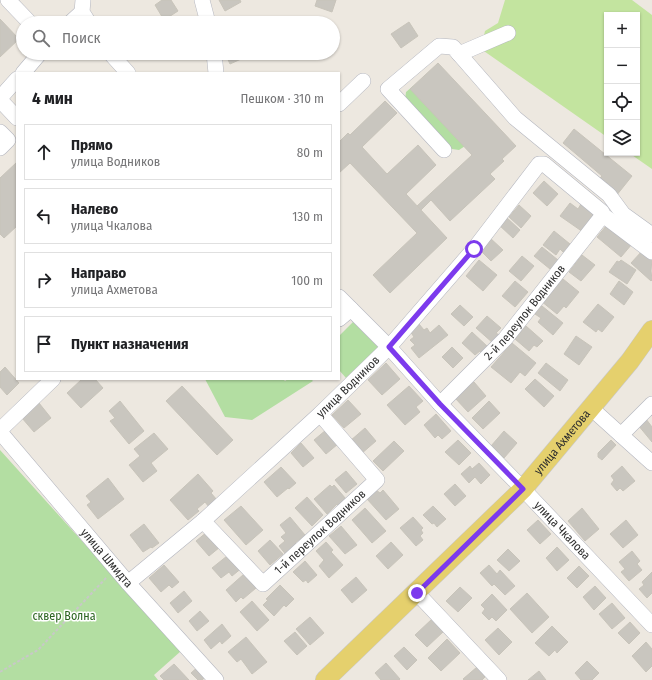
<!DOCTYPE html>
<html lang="ru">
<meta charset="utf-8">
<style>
body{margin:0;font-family:"Fira Sans Condensed",sans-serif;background:#f2f2f2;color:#202124}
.controls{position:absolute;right:12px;top:12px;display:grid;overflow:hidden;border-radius:0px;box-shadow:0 1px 3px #0004}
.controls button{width:36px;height:36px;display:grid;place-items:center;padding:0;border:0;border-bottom:1px solid #e0e0e0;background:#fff;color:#202124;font:20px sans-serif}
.stop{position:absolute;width:12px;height:12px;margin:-9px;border:3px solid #7c3aed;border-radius:50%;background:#fff}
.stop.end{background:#7c3aed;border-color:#fff;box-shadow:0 1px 4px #0008}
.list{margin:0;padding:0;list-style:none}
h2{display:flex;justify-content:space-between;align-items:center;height:52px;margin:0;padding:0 16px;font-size:17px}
h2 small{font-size:13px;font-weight:400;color:#757577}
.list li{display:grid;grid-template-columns:26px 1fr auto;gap:12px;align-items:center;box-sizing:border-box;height:56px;margin:0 8px 8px;padding:0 8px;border:1px solid #e0e0e0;border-radius:0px}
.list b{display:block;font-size:15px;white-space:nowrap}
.list p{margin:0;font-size:13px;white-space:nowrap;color:#757577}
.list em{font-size:13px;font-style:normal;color:#757577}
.icon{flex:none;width:22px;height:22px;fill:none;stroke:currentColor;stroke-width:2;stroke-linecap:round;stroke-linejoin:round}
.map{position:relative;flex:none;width:652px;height:680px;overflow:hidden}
.search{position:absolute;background:#fff;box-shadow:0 1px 3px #0004;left:16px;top:16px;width:324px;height:44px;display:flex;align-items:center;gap:10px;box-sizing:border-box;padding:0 14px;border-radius:22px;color:#757577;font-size:15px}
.panel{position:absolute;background:#fff;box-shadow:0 1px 3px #0004;left:16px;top:72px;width:324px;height:308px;border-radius:0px}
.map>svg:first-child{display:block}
</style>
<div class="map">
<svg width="652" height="680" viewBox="0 0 652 680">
<rect width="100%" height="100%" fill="#ede8e0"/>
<path fill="#b3dea2" d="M413,86L468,144L459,150L452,149L405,100L406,92Z
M353,322L378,347L346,378L339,370V336Z
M205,379H283L285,381L288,379H311L313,381L252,420L225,417Z
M0,450L181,651L154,675L158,680H0Z"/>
<path fill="#c3e49f" d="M505,0H632L652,15V169L629,153H637V15H607V137L481,49L485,31L498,23Z"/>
<path fill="#c9c6bf" stroke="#c8c4ba" d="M162,0H171L178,11L164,20L155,5Z
M219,0H240L241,2L225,11Z
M317,0H336L332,12L315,6Z
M0,19L19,39L0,57Z
M409,22L418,36L401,48L391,34Z
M225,53H249L250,55L230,64Z
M438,63L516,146L502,159L504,161L490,174L495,179L450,221L431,200L421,210L417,206L472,155L410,89Z
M385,101L397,113L362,147L387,174L418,145L436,165L406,194L447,238L390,293L373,275L417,233L350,163L339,173V142L348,133L350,135Z
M574,129L632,176L616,196L607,189L610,185L600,178L602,176L563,143Z
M17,162V226L4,238L0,234V178Z
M544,181L558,194L547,206L533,193Z
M570,203L578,209L581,204L595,214L583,232L560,216Z
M519,205L531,216L521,228L509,217Z
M506,217L520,230L513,238L499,225Z
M606,226L632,244L621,257L597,237Z
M554,231L570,244L563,252L560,249L556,255L543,245Z
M489,237L503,250L491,261L478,248Z
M542,247L558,260L550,269L534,256Z
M643,250L652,258L651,271L652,280L651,281L631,263Z
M582,255L595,265L581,281L569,272Z
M522,256L534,266L521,281L509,271Z
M479,260L497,275L483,291L466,276Z
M621,260L636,270L627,284L609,272L617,261L619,262Z
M563,279L579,292L566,308L564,306L557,314L541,301L547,294L549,296Z
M515,281L528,292L515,307L502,296Z
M619,281L633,292L624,305L610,294Z
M598,304L614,317L602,332L598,329L596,332L583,322Z
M460,305L473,317L464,326L451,314Z
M542,306L563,323L553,335L538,322L541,318L535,314Z
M487,316L501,328L496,333L499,335L493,343L476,328Z
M419,324L424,330L427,328L430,333L439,325L448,335L419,358L411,348L415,345L410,340L414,337L410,331Z
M526,326L543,341L537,347L534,345L529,351L515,339Z
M472,332L488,347L482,353L480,351L475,355L462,343Z
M576,336L592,347L579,365L564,354Z
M512,343L536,363L525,376L520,372L511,383L491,367Z
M452,347L463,358L453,368L442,357Z
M386,363L400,379L382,395L368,380Z
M546,363L568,380L560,391L538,373Z
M5,367L19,383L7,395L0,387V372Z
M82,379H95L103,388L81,408L67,393Z
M535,379L554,396L544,407L525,389Z
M474,382L486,396L468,412L455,398Z
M182,386L233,440L217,455L166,401Z
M409,386L423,401L416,407L420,412L405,425L387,405Z
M348,400L361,414L344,428L332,415Z
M120,401L144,431L129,444L110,421L115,418L109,411Z
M489,401L500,413L483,429L472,418Z
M39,403L51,418L34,432L22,418Z
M436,414L451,431L442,439L438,435L435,438L424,425Z
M646,419L652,427V442L638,425Z
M365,428L376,441L361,454L350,441Z
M326,430L338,444L326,454L314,440Z
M504,431L517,443L504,458L491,446Z
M154,433L168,449L151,463L157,471L143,482L129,465L140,456L134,449Z
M458,440L471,453L459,465L445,452Z
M611,440L616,445L602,460L598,457V453Z
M394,441L404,451L383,471L373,461Z
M301,443L314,458L303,467L291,453Z
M479,463L490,475L481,484L475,477L469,483L461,474L470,466L472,469Z
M622,466L635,481L623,491L620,488L617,491L611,484L614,480L611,476Z
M281,467L296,483L289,489L288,488L277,497L264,482Z
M346,471L357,484L346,493L335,480Z
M198,474L213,491L211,493L217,500L209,507L205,502L197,509L199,511L188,520L170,500Z
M108,478L124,499L98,519L87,505L91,502L86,496Z
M455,484L466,496L455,506L444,494Z
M330,485L332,487L334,485L346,499L339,506L337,504L327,514L314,499Z
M376,490L380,493L383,490L399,509L386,520L367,499Z
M307,497L323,515L312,526L295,508Z
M241,506L263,530L246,545L224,520Z
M433,506L446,519L437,527L434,523L432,524L423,515Z
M365,508L386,531L372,543L352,520Z
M582,508L599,529L585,541L568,521Z
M290,517L305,535L295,543L298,547L287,556L279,546L285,541L281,537L286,533L280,525Z
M413,517L423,528L421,530L423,533L420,536L423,540L416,546L400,528Z
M538,520L551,534L540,544L527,530Z
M626,520L638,535L623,548L610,534Z
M144,524L159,543L152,548L151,547L143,552L130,535Z
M341,526L357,545L345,554L329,536Z
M207,532L220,547L209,556L196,541Z
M270,540L283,554L270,565L258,551Z
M326,542L333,550L331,552L343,565L329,578L319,566L324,560L316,551Z
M391,542L403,555L388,569L376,556Z
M557,547L569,560L557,571L546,558Z
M508,549L520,561L509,571L497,560Z
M632,551L640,561L637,564L642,570L629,581L621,572L625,569L619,562Z
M227,556L232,563L237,560L243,567L232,576L229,572L221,578L212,568Z
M305,561L317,575L308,583L306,580L303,582L293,572Z
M164,565L179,582L172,588L169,585L161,592L149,578Z
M489,565L497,574L500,570L515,586L505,595L494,584L492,586L480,573Z
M579,566L589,576L577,588L567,578Z
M652,572V593L647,598L639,589L644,585L642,582Z
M244,574L256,588L243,599L241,597L236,602L226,590Z
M356,577L367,590L352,603L341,590Z
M280,585L294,599L286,607L284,605L274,616L263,605L268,600L266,599Z
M595,586L606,598L594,610L583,597Z
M460,587L472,598L458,612L446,601Z
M184,591L192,601L178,613L170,603Z
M527,593L549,617L532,633L510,609Z
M492,594L507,610L496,621L492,617L489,620L482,613L485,609L481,605Z
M252,601L269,620L257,631L240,612Z
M612,603L625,618L612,629L599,614Z
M200,611L209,621L197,631L189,621Z
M310,617L324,633L310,645L296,629Z
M432,619L444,631L427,647L415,635Z
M630,622L640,633L629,644L618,633Z
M222,624L231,636L222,644L220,641L211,649L204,640Z
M552,626L568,642L557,653L555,650L549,656L535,643Z
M498,628L512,642L499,655L485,640Z
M295,632L307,646L297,655L284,641Z
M246,637L267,662L252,674L241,659L237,662L228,652Z
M447,639L460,653L441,671L428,658Z
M646,642L652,649V666L646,672L632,656Z
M404,647L417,660L407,670L394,656Z
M587,661L599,673L592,680H581L575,673Z
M386,663L400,679L399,680H381L375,673Z
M174,664L189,680H164L160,676Z
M200,665L209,674L202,680H198L191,673Z
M477,667L485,677L482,680H464L463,679Z
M539,671L546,680H528Z"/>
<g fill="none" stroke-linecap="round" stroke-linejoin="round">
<g stroke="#b4b6bf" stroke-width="16">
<g id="minor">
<path d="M8,0L30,23"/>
<path d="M83,0L82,12L89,23"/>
<path d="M202,0L208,23"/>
<path d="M70,23L82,12"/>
<path d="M110,53L128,73"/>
<path d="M214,53L216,73"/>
<path d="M459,54L508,33"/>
<path d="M23,73L40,53"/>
<path d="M0,98L17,79"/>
<path d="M0,100L17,118"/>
<path d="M339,104L363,81"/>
<path d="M0,132L8,140L0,148"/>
<path d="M444,150L388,89L439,46L453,47L515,118L609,195L623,214L652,235"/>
<path id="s1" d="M339,297L389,347L440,404L523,489L652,625"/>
<path d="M339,319L351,309"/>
<path id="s2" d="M440,404L505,339L603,215"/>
<path d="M591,408L652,463"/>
<path d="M0,430L53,379"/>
<path id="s3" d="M0,432L128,583L216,680"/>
<path d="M621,435L652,404"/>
<path id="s4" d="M203,521L263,584L377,480L320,414"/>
<path id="s5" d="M128,583L203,521L320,414L389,347L474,249L539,164H544L602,212L603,215L652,252"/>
<path d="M417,593L499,680"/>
</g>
</g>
<g stroke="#c8c8c8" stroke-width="20">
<g id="major">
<path id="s6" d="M325,680L523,489L630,361L652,330"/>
</g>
</g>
<path stroke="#c8c8c8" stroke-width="2" stroke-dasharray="3 2" stroke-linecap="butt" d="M0,672L38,650L107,577"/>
<use href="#minor" stroke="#fff" stroke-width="15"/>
<use href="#major" stroke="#e5d06d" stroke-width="19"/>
</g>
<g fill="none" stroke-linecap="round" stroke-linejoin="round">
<path stroke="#7c3aed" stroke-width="5" d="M417,593L523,489L440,404L389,347L474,249"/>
</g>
<g text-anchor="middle" stroke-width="3" stroke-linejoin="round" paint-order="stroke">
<g font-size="12" fill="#2d2d2d" stroke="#fff">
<text dy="4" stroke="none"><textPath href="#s2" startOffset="125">2-й переулок Водников</textPath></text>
<text dy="4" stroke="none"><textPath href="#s5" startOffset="295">улица Водников</textPath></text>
<text dy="4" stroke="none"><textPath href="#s6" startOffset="336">улица Ахметова</textPath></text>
<text dy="4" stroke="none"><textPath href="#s1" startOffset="323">улица Чкалова</textPath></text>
<text dy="4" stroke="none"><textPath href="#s4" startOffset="164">1-й переулок Водников</textPath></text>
<text dy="4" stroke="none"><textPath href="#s3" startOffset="165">улица Шмидта</textPath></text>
</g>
<g font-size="12" fill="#2c6521" stroke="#fff">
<text x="64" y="620">сквер Волна</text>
</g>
</g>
</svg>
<div class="controls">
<button>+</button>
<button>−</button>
<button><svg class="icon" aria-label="locate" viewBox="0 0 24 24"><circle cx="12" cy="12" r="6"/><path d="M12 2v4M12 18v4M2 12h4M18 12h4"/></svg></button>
<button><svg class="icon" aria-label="layers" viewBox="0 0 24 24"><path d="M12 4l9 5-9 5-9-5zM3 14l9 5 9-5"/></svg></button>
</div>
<div class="stop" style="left:474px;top:249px"></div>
<div class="stop end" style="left:417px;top:593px"></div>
<div class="search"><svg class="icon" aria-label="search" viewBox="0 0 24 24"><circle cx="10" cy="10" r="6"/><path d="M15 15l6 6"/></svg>Поиск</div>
<section class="panel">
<h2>4 мин<small>Пешком · 310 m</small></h2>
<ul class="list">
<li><svg class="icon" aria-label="ahead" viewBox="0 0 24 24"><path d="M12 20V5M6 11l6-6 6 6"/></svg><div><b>Прямо</b><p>улица Водников</p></div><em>80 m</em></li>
<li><svg class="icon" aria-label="left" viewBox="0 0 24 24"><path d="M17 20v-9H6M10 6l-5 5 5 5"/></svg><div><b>Налево</b><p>улица Чкалова</p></div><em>130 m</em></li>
<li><svg class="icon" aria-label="right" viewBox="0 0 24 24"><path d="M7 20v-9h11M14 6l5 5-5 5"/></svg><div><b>Направо</b><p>улица Ахметова</p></div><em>100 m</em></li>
<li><svg class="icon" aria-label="arrive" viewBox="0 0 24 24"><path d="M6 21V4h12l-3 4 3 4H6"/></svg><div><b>Пункт назначения</b></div></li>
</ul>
</section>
</div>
